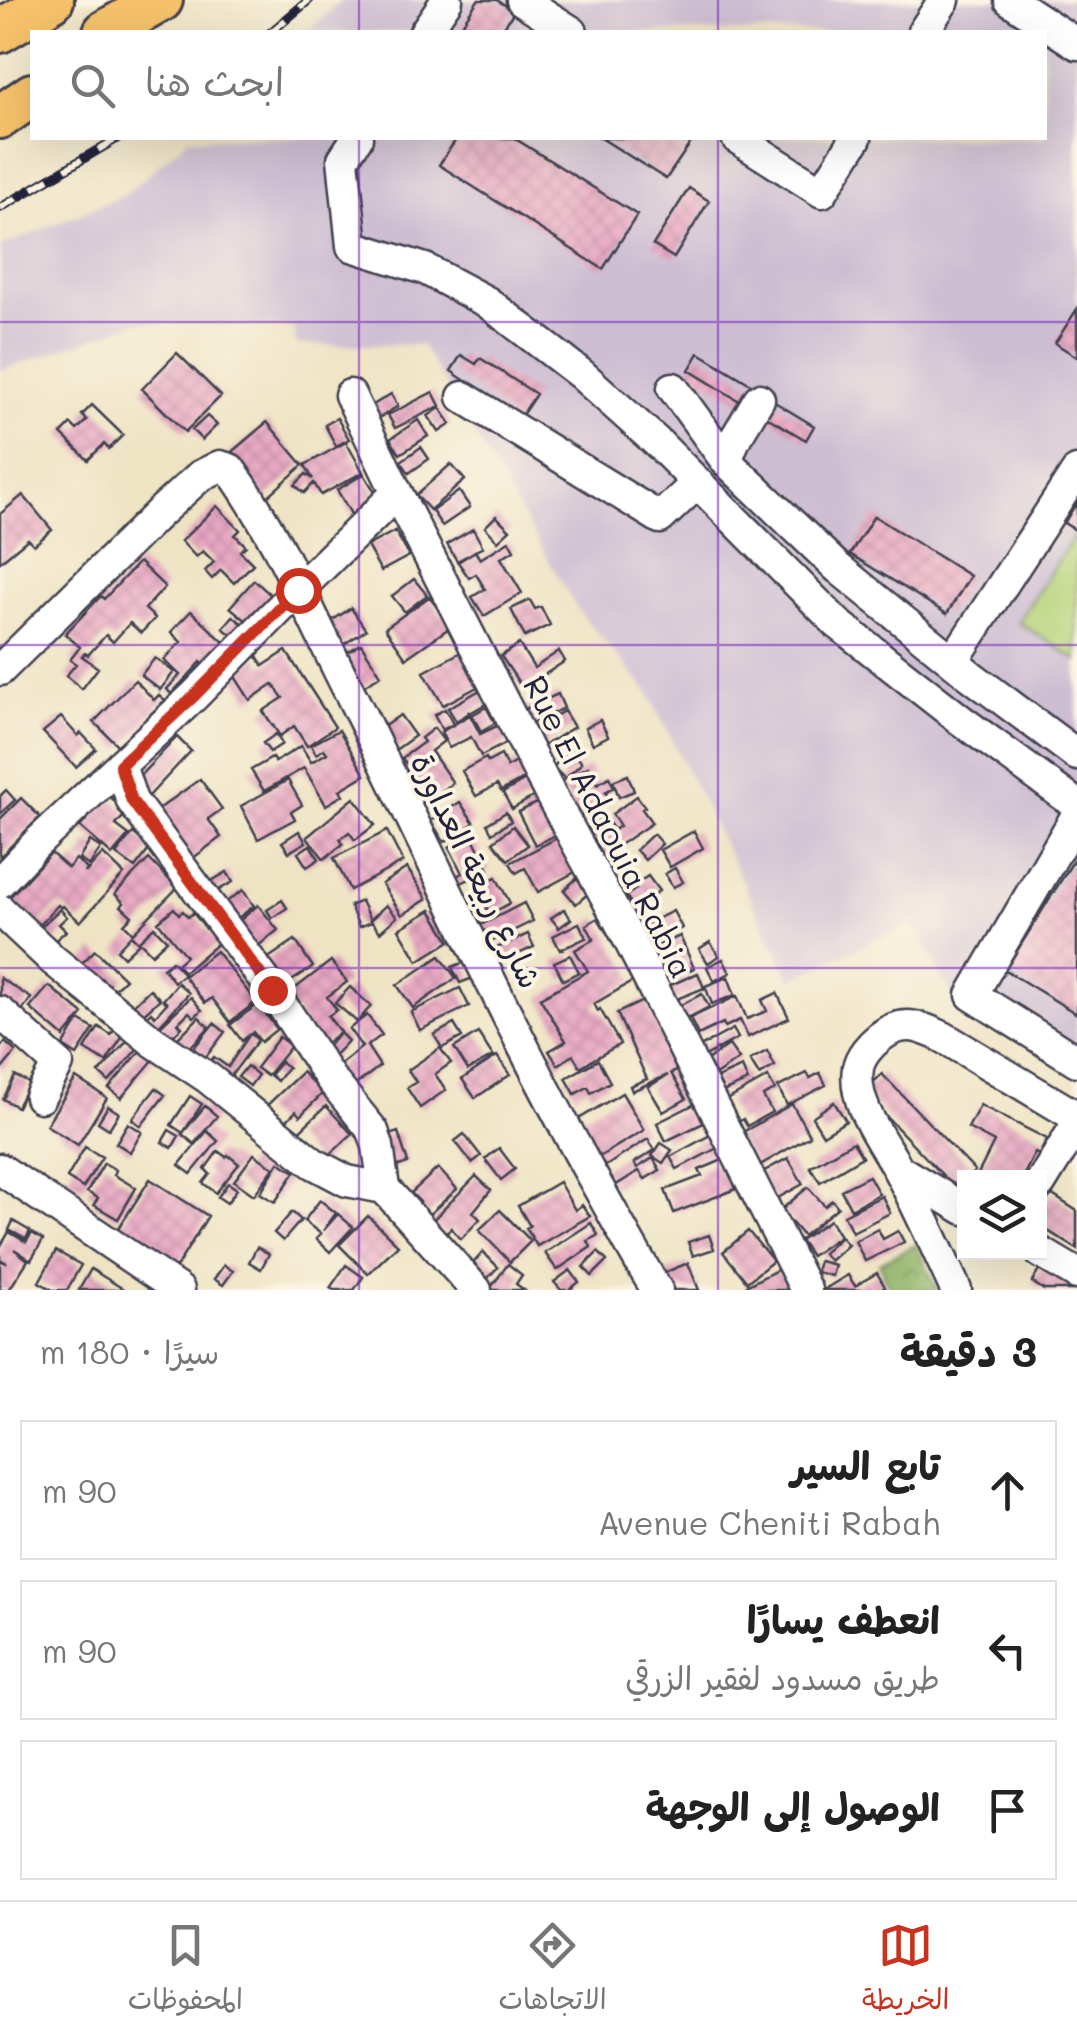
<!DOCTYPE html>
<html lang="ar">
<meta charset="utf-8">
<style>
body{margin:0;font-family:Mali,"Playpen Sans Arabic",sans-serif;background:#f6f6f6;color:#222;direction:rtl}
.controls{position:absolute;right:30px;bottom:30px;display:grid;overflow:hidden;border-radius:0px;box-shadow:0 10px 40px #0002}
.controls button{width:90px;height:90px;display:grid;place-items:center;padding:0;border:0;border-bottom:2px solid #e0e0e0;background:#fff;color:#222;font:50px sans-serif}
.stop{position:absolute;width:30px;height:30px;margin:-22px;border:8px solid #c8321e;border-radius:50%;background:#fff}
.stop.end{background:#c8321e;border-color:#fff;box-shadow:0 2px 10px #0008}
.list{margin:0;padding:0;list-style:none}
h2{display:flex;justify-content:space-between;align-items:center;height:130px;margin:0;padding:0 40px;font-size:42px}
h2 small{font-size:32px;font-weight:400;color:#767676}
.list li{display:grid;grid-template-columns:65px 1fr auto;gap:30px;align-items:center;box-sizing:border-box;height:140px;margin:0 20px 20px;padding:0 20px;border:2px solid #e0e0e0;border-radius:0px}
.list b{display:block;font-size:38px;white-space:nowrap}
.list p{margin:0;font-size:32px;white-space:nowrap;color:#767676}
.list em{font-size:32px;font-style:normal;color:#767676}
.icon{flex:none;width:55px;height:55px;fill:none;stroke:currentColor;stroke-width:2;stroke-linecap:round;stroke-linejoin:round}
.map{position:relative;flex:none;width:1077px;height:1290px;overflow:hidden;direction:ltr}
.search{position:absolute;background:#fff;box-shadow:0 10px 40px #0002;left:30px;right:30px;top:30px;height:110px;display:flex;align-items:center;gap:25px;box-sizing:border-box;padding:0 35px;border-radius:0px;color:#767676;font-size:38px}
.sheet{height:610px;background:#fff}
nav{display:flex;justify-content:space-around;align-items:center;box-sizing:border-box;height:140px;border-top:2px solid #e0e0e0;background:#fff;font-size:28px;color:#767676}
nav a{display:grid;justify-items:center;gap:5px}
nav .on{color:#c8321e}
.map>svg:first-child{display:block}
</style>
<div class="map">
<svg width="1077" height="1290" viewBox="0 0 1077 1290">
<defs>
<pattern id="forest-crowns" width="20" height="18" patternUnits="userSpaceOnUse" patternTransform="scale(2.5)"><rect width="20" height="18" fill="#90b569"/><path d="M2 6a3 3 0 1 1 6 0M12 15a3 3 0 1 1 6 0" fill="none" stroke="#759358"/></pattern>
<pattern id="building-cross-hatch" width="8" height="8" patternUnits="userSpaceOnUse" patternTransform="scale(2.5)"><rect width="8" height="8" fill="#e8a7c2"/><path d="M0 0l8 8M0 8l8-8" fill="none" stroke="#c78fa8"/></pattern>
</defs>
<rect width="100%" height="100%" fill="#fcf5e5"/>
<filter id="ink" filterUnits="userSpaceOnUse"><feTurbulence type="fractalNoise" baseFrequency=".01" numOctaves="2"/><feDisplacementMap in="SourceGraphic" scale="20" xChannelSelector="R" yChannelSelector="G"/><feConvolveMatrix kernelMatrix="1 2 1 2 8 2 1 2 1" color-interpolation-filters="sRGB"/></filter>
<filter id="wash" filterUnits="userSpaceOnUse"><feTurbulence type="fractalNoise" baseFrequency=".0048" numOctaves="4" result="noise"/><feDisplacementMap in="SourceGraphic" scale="40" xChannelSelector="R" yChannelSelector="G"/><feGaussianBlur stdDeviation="2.25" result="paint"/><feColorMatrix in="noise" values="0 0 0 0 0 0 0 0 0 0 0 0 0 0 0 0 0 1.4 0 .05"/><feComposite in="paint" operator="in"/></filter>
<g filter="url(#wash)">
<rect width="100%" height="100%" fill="#eee3c3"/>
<path fill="#cdbed2" d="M343,0H1077V1077L953,997L912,922L791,980L648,692L578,610L422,345H296L294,327L138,322L0,371V247L126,194L189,138H1044V32H307Z"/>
<path fill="url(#forest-crowns)" stroke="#596c52" stroke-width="2.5" d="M916,1245L938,1290H891L879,1263Z"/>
<path fill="#b6d379" stroke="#6c7a5a" stroke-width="2.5" d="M1073,538L1077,540V660L1018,622Z"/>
<g id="blocks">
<path fill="url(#building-cross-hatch)" d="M478,0H497L514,11L501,32H457Z
M457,138H514L637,215L603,269L439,165Z
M601,138H694L666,179Z
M689,188L709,201L674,258L653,245Z
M1077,309V357L1055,343Z
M177,353L221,396L185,432L142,389Z
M699,353L752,385L741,402L689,370Z
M461,355L476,364L480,358L536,394L516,424L490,398L451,371Z
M433,392L440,406L395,428L388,415Z
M391,394L398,406L377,419L370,407Z
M773,401L814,426L806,440L765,416Z
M92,405L123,435L109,449L104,444L88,460L61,434L71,424L77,430L87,420L82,415Z
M440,408L451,424L439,432L428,416Z
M207,416L217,425L202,440L192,430Z
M337,418L349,439L336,446L325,425Z
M418,420L428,436L400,454L390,439Z
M267,422L303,465L264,500L227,456Z
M346,442L363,472L321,495L314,483L304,493L295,485L306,474L313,479L305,465Z
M421,447L429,459L409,473L401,461Z
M451,464L465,480L430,510L416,495Z
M364,474L383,505L355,521L337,490Z
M459,491L470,507L442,526L432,511Z
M23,495L52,530L34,545L28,539L0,562V514Z
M1077,502V531L1064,523Z
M217,506L240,530L235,535L246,546L240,551L253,564L234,583L221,570L212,579L205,571L214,562L203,551L196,557L181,541Z
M496,516L510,530L498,541L485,527Z
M874,516L970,576L947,614L850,554Z
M473,529L483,547L457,561L447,544Z
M395,531L409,556L381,571L367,546Z
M509,541L514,550L501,558L522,593L484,616L472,597L485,589L476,574L469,578L458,562L475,551L480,559Z
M139,562L165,587L145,609L155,618L141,633L130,623L113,642L106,635L88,655L85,653L82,656L98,668L82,689L66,676L76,664L70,660L80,647L65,634L101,596L104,599Z
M414,579L427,595L405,612L392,596Z
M254,580L272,596L249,623L230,607Z
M429,597L452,626L406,658L385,628Z
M530,600L535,609L541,607L550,625L525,637L511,609Z
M351,608L366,630L338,648L324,626Z
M191,611L227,645L207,668L201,662L171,694L167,689L180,675L164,660L181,642L171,632Z
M233,616L244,625L234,637L223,628Z
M361,644L381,675L360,688L341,656Z
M519,644L534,668L559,651L565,661L523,689L501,656Z
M286,651L335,727L307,746L294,726L280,736L263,711L283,698L273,684L250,700L232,672L257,656L263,666Z
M463,651L481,685L443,705L424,672Z
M155,658L174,672L160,690L141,675Z
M135,680L154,700L159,695L165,700L147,718L149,720L121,749L94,722Z
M482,689L489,702L470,713L468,711L469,713L456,721L448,708Z
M558,694L564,708L530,724L523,710Z
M486,707L495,723L481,731L472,715Z
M445,709L453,724L442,730L434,715Z
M564,711L574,727L543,746L532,730Z
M400,715L415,736L394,751L379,730Z
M470,715L480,734L501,724L510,741L481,756L471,737L449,748L441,732Z
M61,717L78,736L81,733L96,749L76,767L43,732Z
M600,720L608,736L593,744L585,728Z
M434,728L444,741L431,751L453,783L421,806L399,776L410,768L402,758L424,742L421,738Z
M339,730L365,775L340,790L343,795L326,805L304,768L264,791L251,770L272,758L275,762L301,746L311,762L327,753L324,749L316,754L311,745Z
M276,734L282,744L270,752L263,743Z
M177,737L191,751L148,797L133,783Z
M571,750L582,763L565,779L553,767Z
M501,755L507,767L521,759L529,776L501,791L497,785L476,796L462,771L486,758L488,762Z
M588,767L597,784L609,777L614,787L605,792L610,800L576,819L560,782Z
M628,775L634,791L619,797L613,781Z
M529,778L538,794L512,809L503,793Z
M200,779L222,809L208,819L221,837L188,862L152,814Z
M288,780L302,805L291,812L295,819L258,839L241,806Z
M6,790L15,800L0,814V796Z
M108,795L127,812L116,825L129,835L112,855L80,827Z
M637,796L645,807L642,809L652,823L600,858L585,830L605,817L614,830L620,826L612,814Z
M21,798L40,817L0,857V819Z
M354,798L375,825L355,840L349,832L340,839L343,844L324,859L307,837Z
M541,801L558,834L535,845L518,812Z
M460,802L474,823L444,842L431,821Z
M506,812L511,821L492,833L487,824Z
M513,826L528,845L508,860L493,842Z
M299,831L306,842L289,852L282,842Z
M387,831L403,862L350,890L334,858Z
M694,831L703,848L670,867L660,850Z
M133,833L151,847L135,868L116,854Z
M653,834L662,844L645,860L636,850Z
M472,836L489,870L457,885L453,878L462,873L449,847Z
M557,838L575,872L538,892L525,868L516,873L510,863Z
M90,841L101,848L89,866L79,859Z
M310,845L319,859L307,867L298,853Z
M51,853L68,868L76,859L87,869L85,873L103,854L124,874L80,922L63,906L61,908L58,905L35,929L5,902Z
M1075,858L1077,859V1014L1005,970Z
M149,859L177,888L133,933L124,924L132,916L121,906L124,903L115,894Z
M407,868L427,899L402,915L382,884Z
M675,868L683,882L673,887L665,874Z
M227,872L233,882L213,893L208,883Z
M648,876L659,891L634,908L626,896L636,889L633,886Z
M496,877L510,903L490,914L476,888Z
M577,878L590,892L576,904L564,890Z
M243,890L254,906L230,924L218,908Z
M282,900L287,908L272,918L267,910Z
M361,901L371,922L359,927L350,906Z
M524,903L533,921L482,946L473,929Z
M258,905L278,930L252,951L232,927Z
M386,905L397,917L380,932L370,920Z
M174,908L179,914L183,911L188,917L193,913L218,943L184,972L177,964L186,956L158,922Z
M60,909L67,917L59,924L66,931L50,945L37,930Z
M564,909L571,919L559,928L551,918Z
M431,910L450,941L418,961L399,929Z
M673,911L682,928L650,944L641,927Z
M598,918L635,980L594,1004L598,1011L600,1009L620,1044L580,1067L573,1055L558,1065L549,1051L566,1041L540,998L588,971L575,950L594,939L586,925Z
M579,923L586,938L560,950L553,936Z
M154,927L167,940L152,954L139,941Z
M528,934L534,947L496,964L490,951Z
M131,935L139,943L124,957L117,950Z
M680,936L694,968L661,983L647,951Z
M295,940L313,967L276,991L258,965Z
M710,942L719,956L708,963L699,949Z
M95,950L125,979L109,994L80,965Z
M216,951L256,1002L230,1022L212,998L205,1003L184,976Z
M570,955L579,972L563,980L554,962Z
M440,956L456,978L413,1008L397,985Z
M723,959L730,973L714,981L707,967Z
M172,961L184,974L174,982L163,968Z
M331,961L347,982L327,997L337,1010L328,1016L340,1032L321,1047L284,997Z
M465,962L473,978L460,983L452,967Z
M698,973L704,988L672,1001L666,987Z
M728,977L735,995L712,1004L705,986Z
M0,978L31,998L16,1020L0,1009Z
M178,983L189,993L155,1030L144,1020L151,1012L155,1016L167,1003L163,1000Z
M49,986L83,1014L64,1037L30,1008Z
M350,987L371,1006L357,1022L335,1003Z
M460,988L469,1006L420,1030L411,1012Z
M150,989L160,999L138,1019L129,1009Z
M777,993L789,1018L748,1037L740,1020L725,1027L723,1023L698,1035L690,1018L737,996L747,1019L767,1011L762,1000Z
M702,994L709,1007L682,1021L675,1008Z
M191,997L202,1010L194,1017L189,1012L178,1023L182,1027L167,1042L156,1030Z
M645,1000L677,1071L671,1073L686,1099L663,1112L648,1087L668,1075L632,1091L630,1086L647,1079L617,1013Z
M258,1004L277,1029L261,1042L253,1032L251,1034L258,1040L224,1085L204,1070L214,1057L228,1067L250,1034L242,1041L230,1025Z
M367,1015L382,1035L367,1046L380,1066L349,1090L333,1070L362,1047L349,1029Z
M199,1017L209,1027L184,1054L173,1043Z
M79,1020L94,1029L77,1055L63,1046Z
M214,1023L225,1032L205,1058L193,1049Z
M454,1024L462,1037L442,1048L434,1035Z
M99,1027L111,1035L114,1030L123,1036L106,1062L85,1049Z
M733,1029L738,1038L705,1056L700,1047Z
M340,1033L348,1041L329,1061L321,1053Z
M478,1033L493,1056L468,1070L454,1048Z
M279,1037L291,1046L267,1076L256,1068Z
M128,1040L138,1048L109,1082L99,1073Z
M5,1042L16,1052L0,1071V1048Z
M148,1042L160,1052L121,1098L109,1088Z
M729,1045L739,1059L714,1076L704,1062Z
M440,1048L451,1063L435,1074L446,1090L420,1108L407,1088L416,1082L408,1070Z
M767,1051L775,1066L759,1075L750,1060Z
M497,1056L510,1075L475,1098L462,1079Z
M598,1060L610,1082L591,1093L588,1087L575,1094L566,1078Z
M281,1062L288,1067L277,1081L270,1075Z
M247,1066L258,1075L250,1086L238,1077Z
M742,1067L748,1081L720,1093L715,1079Z
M302,1072L323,1093L300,1116L296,1111L279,1128L262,1110Z
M807,1073L810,1078L820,1073L826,1085L787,1105L778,1087Z
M882,1074L975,1171L968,1178H964V1181L956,1189L863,1092Z
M15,1076L29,1083L17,1107L3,1099Z
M768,1077L775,1090L763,1096L772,1112L747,1126L743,1119L738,1122L727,1100Z
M76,1078L107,1098L78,1145L46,1125Z
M156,1088L165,1095L141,1126L132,1119Z
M622,1093L644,1130L592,1161L569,1125Z
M190,1096L202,1104L183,1133L171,1125Z
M699,1102L708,1121L666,1141L657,1123Z
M834,1102L846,1121L823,1135L812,1117Z
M792,1104L810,1136L755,1168L736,1136Z
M980,1105L1047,1139L1039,1155L1035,1153L1022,1178H976L994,1142L968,1128Z
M108,1106L119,1113L109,1129L98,1122Z
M205,1106L217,1116L194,1144L182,1134Z
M326,1106L352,1134L319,1165L293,1137Z
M128,1123L142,1132L130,1152L116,1143Z
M169,1130L179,1136L172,1148L162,1142Z
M207,1131L218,1141L191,1174L179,1165Z
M398,1132L408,1163L390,1169L380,1138Z
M714,1133L721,1146L677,1169L670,1157Z
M464,1134L481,1156L472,1163L455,1141Z
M648,1139L655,1150L634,1163L637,1168L653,1158L660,1170L645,1179L639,1171L613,1187L601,1169Z
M853,1142L862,1157L820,1182L810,1167Z
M661,1143L672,1150L663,1163L652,1156Z
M85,1147L102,1157L83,1188L67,1178Z
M499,1148L515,1169L501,1180L485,1159Z
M218,1151L226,1157L228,1155L239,1164L216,1193L203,1183L210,1174L205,1169Z
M254,1154L274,1168L254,1195L234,1181Z
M788,1158L803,1184L774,1200L759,1174Z
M725,1159L736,1189L674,1213L665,1190L702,1176L699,1170Z
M279,1162L295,1172L275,1202L260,1193Z
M104,1163L116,1170L114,1175L136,1188L118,1219L94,1205L98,1198L87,1192Z
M438,1168L457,1189L422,1221L412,1209L420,1202L411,1193Z
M476,1176L491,1190L473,1212L480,1219L461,1239L451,1228L445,1235L431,1222Z
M869,1176L879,1194L851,1209L841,1190Z
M150,1179L208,1216L172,1274L113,1237Z
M559,1182L575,1210L582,1205L590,1216L537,1246L526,1228L530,1226L518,1206Z
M228,1183L237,1189L227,1203L218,1197Z
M808,1187L825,1206L832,1200L838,1207L803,1236L781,1210Z
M1051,1194L1077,1211V1249L1040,1226V1212Z
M882,1196L890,1213L852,1232L844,1215Z
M320,1200L336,1213L323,1231L338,1214L353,1227L330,1252L316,1239L321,1234L304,1221Z
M500,1210L531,1241L510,1262L479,1230Z
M292,1212L301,1220L283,1241L274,1233Z
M368,1216L398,1245L368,1274L339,1245Z
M830,1220L840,1236L811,1256L800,1240Z
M13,1221L30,1231L26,1239L9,1230Z
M591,1223L598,1235L588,1241L591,1247L557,1270L545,1253Z
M878,1229L883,1239L898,1231L904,1242L865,1261L855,1241Z
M748,1231L773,1261L747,1282L723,1252Z
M9,1232L26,1242L32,1233L43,1240L31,1260L14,1249L28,1260L9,1290H0V1260L7,1263L0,1259V1247Z
M709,1235L714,1249L693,1256L688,1242Z
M841,1237L848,1245L830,1261L823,1253Z
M257,1247L269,1254L261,1269L249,1262Z
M56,1251L81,1265L67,1290H53L39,1282Z
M483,1252L498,1267L478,1289L463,1275Z
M598,1252L607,1261L592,1276L583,1267Z
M819,1261L835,1265L832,1276L816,1272Z
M1044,1262L1077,1282V1290H1044L1032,1282Z
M688,1263L699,1290H667L661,1274Z
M508,1264L522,1275L516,1284L524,1290H489Z
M224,1265L233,1271L223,1285L214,1279Z
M346,1265L363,1277L354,1290H334L330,1288Z
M781,1268L791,1287L786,1290H749L746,1286Z
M91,1269L125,1290H79Z
M570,1270L579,1282L569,1290H561L554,1282Z
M877,1273L885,1287L880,1290H823L848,1275L855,1286Z"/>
</g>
</g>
<g filter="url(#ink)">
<use href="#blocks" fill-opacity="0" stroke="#413f4f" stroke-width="2.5"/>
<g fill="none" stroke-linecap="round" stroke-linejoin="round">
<g stroke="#413f4f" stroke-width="35">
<path id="minor" d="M522,0L572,32
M1010,0L1077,44
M425,32L447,0
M923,32L944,0
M357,138L343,159L352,246L425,269L487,302L581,374L660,445L837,623L962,721L1077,805
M737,138L822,192L856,138
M673,388L726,461L838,568L971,676L1077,755
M350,395L397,493L547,788L622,926L806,1290
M463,397L660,518L697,483
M726,461L735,439L759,399
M953,661L1077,471
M0,670L159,513L200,476L220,466L230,469C279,537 310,615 348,689C429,850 502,1014 589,1171C612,1211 633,1252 657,1290
M120,765L132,801L272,990L330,1078L373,1131L378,1146L384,1188
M1077,815L972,995L1077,1061
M0,882L37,843L194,696L298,590L397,493
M0,910L53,960L154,1042L208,1078L313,1163L347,1181L384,1188
M0,1012L58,1064L40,1097
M0,1169L179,1290
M899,1170L964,1209
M1040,1184L1077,1124
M384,1188L476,1290
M1040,1252L1077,1274
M956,1290C938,1251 920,1211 900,1173C884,1142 852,1105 858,1068C860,1056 871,1044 880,1037C902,1019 920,1026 943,1037L1077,1117"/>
</g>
<g stroke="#413f4f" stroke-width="48">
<path id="highway" d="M0,31L52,0
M105,32L161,0
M0,117L32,95"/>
</g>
<use href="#minor" stroke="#fff" stroke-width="30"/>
<use href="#highway" stroke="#f5c16b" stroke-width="42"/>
<g stroke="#22223b" stroke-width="10">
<path id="rail" d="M271,32L309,0
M0,208L118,138"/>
</g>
<use href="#rail" stroke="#fcf5e5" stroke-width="6" stroke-dasharray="19" stroke-linecap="butt"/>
</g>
</g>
<g fill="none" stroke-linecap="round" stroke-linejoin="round" filter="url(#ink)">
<path stroke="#c8321e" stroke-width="12" d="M272,990L132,801L120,765L194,696L298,590"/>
</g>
<path fill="none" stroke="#7b2cbf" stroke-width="2.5" stroke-opacity="0.55" d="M359,0V32M718,0V32M359,138V1290M718,138V1290M0,322H1077M0,645H1077M0,968H1077"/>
<g text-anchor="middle" stroke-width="8" stroke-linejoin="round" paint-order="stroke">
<g font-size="32" fill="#22223b" stroke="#fcf5e5">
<text transform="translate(608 827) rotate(63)" y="11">Rue El Adaouia Rabia</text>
<text transform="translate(476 871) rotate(64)" y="11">شارع ربيعة العداورة</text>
</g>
</g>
</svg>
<div class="controls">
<button><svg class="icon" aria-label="layers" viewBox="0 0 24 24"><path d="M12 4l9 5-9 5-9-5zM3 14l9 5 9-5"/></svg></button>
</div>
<div class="stop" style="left:298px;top:590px"></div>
<div class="stop end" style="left:272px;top:990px"></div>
<div class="search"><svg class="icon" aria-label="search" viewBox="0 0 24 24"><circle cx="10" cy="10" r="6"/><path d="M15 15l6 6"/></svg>ابحث هنا</div>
</div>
<section class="sheet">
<h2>3 دقيقة<small>سيرًا · 180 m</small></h2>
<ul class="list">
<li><svg class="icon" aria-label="ahead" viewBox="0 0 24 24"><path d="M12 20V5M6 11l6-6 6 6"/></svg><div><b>تابع السير</b><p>Avenue Cheniti Rabah</p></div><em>90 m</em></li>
<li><svg class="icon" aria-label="left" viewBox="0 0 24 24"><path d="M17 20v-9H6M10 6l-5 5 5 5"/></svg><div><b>انعطف يسارًا</b><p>طريق مسدود لفقير الزرقي</p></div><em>90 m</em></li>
<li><svg class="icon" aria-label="arrive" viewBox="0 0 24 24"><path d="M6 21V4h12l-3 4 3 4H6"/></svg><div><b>الوصول إلى الوجهة</b></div></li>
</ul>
</section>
<nav>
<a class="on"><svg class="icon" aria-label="map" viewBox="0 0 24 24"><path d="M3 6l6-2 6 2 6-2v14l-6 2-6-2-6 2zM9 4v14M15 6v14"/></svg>الخريطة</a>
<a><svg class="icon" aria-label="directions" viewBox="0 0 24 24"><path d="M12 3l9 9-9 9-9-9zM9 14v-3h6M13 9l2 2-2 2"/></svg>الاتجاهات</a>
<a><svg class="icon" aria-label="saved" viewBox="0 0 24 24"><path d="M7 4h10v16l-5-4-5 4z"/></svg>المحفوظات</a>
</nav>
